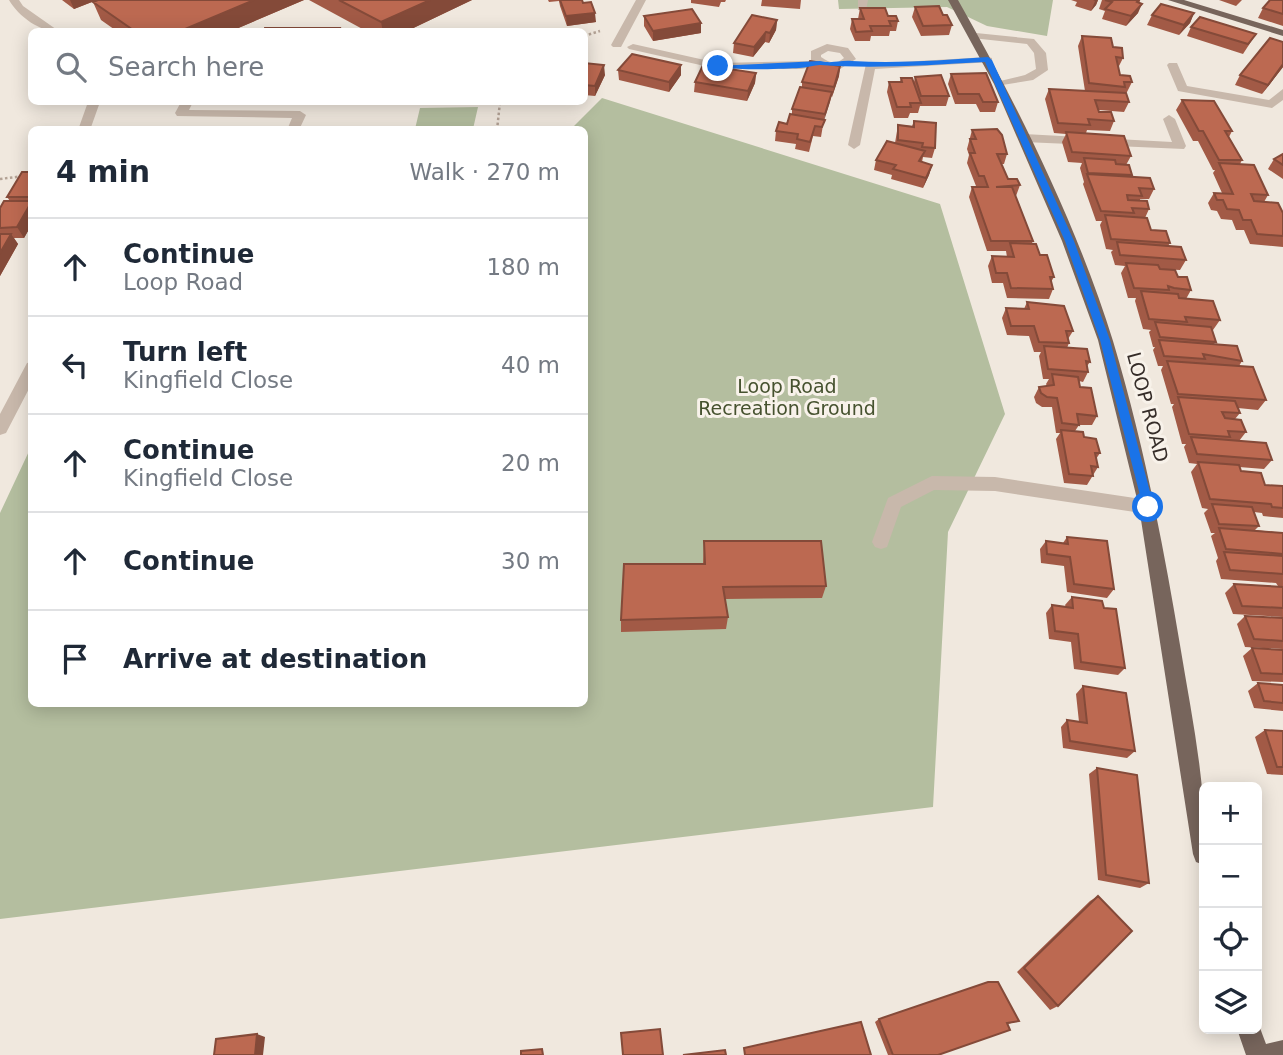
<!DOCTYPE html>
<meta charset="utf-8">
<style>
body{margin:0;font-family:"DejaVu Sans",sans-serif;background:#f6f6f7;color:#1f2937}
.controls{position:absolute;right:21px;bottom:21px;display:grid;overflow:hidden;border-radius:10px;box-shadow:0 4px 18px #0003}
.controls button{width:63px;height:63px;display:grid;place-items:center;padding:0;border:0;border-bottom:2px solid #e0e1e3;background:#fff;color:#1f2937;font:35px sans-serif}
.stop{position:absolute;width:21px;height:21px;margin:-16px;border:5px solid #1a73e8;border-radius:50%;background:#fff}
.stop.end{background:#1a73e8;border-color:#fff;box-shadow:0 2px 7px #0008}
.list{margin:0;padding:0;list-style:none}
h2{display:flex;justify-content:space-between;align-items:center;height:91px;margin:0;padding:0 28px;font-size:30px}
h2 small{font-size:23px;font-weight:400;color:#747a83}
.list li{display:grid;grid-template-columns:46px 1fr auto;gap:21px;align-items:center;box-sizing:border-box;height:98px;padding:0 28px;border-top:2px solid #e0e1e3}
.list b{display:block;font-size:26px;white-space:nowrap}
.list p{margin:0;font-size:23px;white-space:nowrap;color:#747a83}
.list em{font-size:23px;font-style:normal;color:#747a83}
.icon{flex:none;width:38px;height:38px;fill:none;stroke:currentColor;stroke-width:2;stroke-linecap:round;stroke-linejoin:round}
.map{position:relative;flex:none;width:1283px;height:1055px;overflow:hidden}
.search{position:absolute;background:#fff;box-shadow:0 4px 18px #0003;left:28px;top:28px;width:560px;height:77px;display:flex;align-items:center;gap:18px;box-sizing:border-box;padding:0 24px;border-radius:10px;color:#747a83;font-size:26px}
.panel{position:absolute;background:#fff;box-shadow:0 4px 18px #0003;left:28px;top:126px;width:560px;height:581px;border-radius:10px}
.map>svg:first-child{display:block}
</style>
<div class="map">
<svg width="1283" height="1055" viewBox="0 0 1283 1055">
<rect width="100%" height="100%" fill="#f0e8de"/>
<path fill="#b4be9f" d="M838,0H1053L1047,36L987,26L947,7L839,9Z
M602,98L940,204L1005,414L948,532L933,807L0,919V513L31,447L32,704H584V130L571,129Z
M478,107L473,129H415L420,108Z"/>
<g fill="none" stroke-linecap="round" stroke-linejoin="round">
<path stroke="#b3a295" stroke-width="2.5" stroke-dasharray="2.5 2.5" stroke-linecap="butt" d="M584,36L600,31
M497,130L500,102
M0,179L32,175"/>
<path fill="#c8b8ab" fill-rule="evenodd" d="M9,0H19L23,6L60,32C40,32 19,17 9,0Z
M636,0H646L621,47H613L611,45Z
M858,0H868L866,10H858Z
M976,33L1034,39L1046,53L1048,70L1033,80L996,86V82L1025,75L1036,69L1034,53L1027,44L972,38V34Z
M633,44L718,63L811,61V51L827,44L848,48L856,59L840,69L820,66L801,69H718L629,49L627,47ZM828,51L840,53L844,58C835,65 830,63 821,57V55Z
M988,57L992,58V62L875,69L860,145L854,149L848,145L866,64Z
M1169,63H1177L1187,86L1269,100L1283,89V100L1272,108L1178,91L1167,65Z
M88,102H100L90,130H78Z
M181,102H193L189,110L300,111L306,115L299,130H287L292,118L177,116L175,113Z
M1169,115L1175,119L1186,146L1184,149L1024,142L1018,138L1024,134L1172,142L1163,119Z
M32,362V383L6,433L0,435V414L27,363Z
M932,476L995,477L1148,500L1154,502L1157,507L1154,512L1148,514L995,491L934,490L901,507L887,547L881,549L875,547L872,542L888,498Z"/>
<path fill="#77655c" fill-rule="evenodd" d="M948,0H958C1018,106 1077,225 1113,341C1143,441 1163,543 1180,645C1192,719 1208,789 1204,865L1196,862L1193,854L1139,507L1098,340L1062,241L994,84Z
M1168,0H1184L1283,30V36Z
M1257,1020L1266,1044L1283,1040V1055H1246L1237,1029H1257Z"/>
</g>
<path fill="#a25a46" d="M62,0H97L74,9Z
M98,0H304L229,32H118L101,20L93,2Z
M309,0H472L405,32H368Z
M548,0H582L596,22L567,26L560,6L559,1L549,2Z
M691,0H726L725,2H721L719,7L691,3Z
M762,0H801L800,9L761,6Z
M1071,0H1098L1096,5L1091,11L1075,6L1077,2Z
M1102,0H1140L1138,13L1126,26L1102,19L1105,11L1099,9Z
M1219,0H1242L1236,6Z
M1283,0V26L1258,18L1263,8Z
M915,7L943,15L952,25L949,35L921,36L912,17Z
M860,8L888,16L898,21L896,31H890L889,36H871L870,41H855L850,29L852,19H858Z
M1194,13L1190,23L1179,35L1147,25L1152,15Z
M644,16L701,33L653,41L644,26Z
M777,20L776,30L769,43L765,42L753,57L733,53L734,43Z
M1191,27L1256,34L1243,54L1187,36Z
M1082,36L1113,47L1123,58L1118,68L1120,75L1132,82L1127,92L1123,93L1129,102L1124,112L1099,110V112L1114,121L1110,131L1087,130L1086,133L1131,156L1126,165L1132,175L1131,177L1154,189L1149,199H1140V200L1149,209L1145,218L1151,230L1170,243L1168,246L1186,260L1180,270L1160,269L1178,277L1191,290L1186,299L1220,320L1213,330H1212L1216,342L1214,344L1242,361L1239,366L1266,400L1258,410L1238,408L1240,413L1235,419L1246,432L1239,441L1272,460L1264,469L1239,467L1241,471L1265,485L1283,486V518L1263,516L1262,513L1254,512L1259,526L1255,530L1283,533V617L1233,614L1225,593L1234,584L1278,586L1276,583L1221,579L1216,561L1218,558L1211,536L1215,533H1211L1204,513L1208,509L1202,508L1191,472L1197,464L1189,463L1184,447L1186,444H1182L1172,407L1174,404H1171L1161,370L1163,366H1158L1153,350L1155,347H1153L1149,332L1151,330L1143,329L1135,301L1136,298H1128L1121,273L1125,266L1115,265L1111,252L1113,250L1106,249L1100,225L1102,221H1096L1083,184L1084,182L1080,168L1082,163L1068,162L1062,142L1066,134L1054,133L1045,99L1049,89L1085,91L1078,46Z
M1283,42V67L1262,94L1235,85L1240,75Z
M584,63L605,75L595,96L584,95Z
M840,66L839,76L832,97L831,96L824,119L821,137L813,136L809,152L795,149L796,144L775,141L776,131L787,124L792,114V109L802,87V82Z
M618,70L681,75L669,92L619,80Z
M756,73L755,83L747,101L694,92L695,82Z
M951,74L998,102L995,112H980L976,104H955L948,84Z
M915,77L949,96L946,106H920L918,113H910L908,118H894L887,92L889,82H900L901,78L914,82Z
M1182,100L1232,131L1229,137L1242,160L1240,164L1268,195L1264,202L1283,213V247L1250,244L1244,230H1236L1232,220L1221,219L1217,211L1211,210L1208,203L1214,193H1222L1213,173L1215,170H1213L1198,141H1193L1176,110Z
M914,121L935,148L932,158L923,157L922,162L932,165L929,175L923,188L891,179L892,175L874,170L876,160L895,143L898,125L912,126Z
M972,130L1007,154L1004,164H1001L1008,179L1020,185L1016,196H1015L1033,241L1032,243L1054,277L1051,282L1053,289L1049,299L1007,298L1003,283H992L988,266L992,256L1007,257L1006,251H987L969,197L972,187H981L980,186H976L967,163L969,155L967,149Z
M1283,154V179L1268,169L1274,159Z
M32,172V224L24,238H14L18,244L0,276V208L10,201L7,197Z
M1027,302L1073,331L1068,339L1069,343L1067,348L1090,362L1087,366L1088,372L1083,382L1079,381L1080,387L1097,416L1092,425H1079L1075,431L1084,437L1100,453L1096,459L1098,467L1087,485L1064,483L1056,439L1060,433H1056L1052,407H1042L1036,403L1034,397L1039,387L1047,386L1046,384L1049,379H1043L1039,356L1041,352H1034L1029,336L1007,335L1002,318L1006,308L1024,309Z
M1067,537L1114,589L1107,598L1067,592L1064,566L1041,563L1040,549L1046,541L1063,543Z
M704,541L826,586L822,598L725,599L728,617L726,629L621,632V620L703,564Z
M1072,597L1104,608L1125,668L1118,675L1074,669L1071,642L1049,639L1046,613L1052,605L1066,607L1065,605Z
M1245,616L1283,618V649L1245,647L1237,624Z
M1252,648L1283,650V682L1252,681L1243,656Z
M1258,683L1283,685V711L1254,708L1248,691Z
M1083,686L1135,751L1127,758L1063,748L1061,727L1067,720L1079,722L1076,694Z
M1265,730L1283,731V775L1267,774L1255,737Z
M1097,768L1149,883L1140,888L1098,880L1089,774Z
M1098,896L1058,1006L1050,1010L1017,972L1090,901Z
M879,1019L1019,1021L1008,1024L939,1055H888L875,1022Z"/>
<path fill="#844a39" d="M70,0H97L74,9Z
M254,0H304L229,32H178Z
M430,0H472L405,32H383L381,22Z
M1093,0H1098L1096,5L1091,11L1095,1Z
M1142,4L1138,13L1126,26L1131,16Z
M595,13L596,22L567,26L566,16Z
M1194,13L1190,23L1179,35L1184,25Z
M777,20L776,30L769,43L770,33Z
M701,23V33L653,41V31Z
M766,32L765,42L753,57L754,47Z
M1283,64V67L1262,94L1268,85Z
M604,65L605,75L595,96V86Z
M681,65V75L669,92V82Z
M840,66L839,76L832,97L834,87Z
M756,73L755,83L747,101L748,91Z
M832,92L830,102L823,124L825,114Z
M932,165L929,175L923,188L926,178Z
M32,202V224L24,238L17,227Z
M11,234L18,244L0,276V253Z
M257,1034L265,1037L263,1055H255Z"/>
<path fill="#bc6951" stroke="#844a39" stroke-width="2" d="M98,0H254L178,32H136L93,2Z
M339,0H430L381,22Z
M560,0H582L583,3L591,2L595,13L566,16Z
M1105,0H1139L1137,2L1142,4L1131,16L1105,9L1112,2Z
M1270,0H1283V14L1263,8Z
M1161,4L1194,13L1184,25L1152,15Z
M939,6L943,15H947L952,25L923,26L915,7Z
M860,8H885L888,16H896L898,21H889L891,26H870L872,31L856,32L852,19H864Z
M692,9L701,23L653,31L644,16Z
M752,15L777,20L770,33L766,32L754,47L734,43Z
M1200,17L1256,34L1248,44L1191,27Z
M265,28H340L339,32H264Z
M1082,36L1111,38L1113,47L1122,48L1123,58L1116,57L1120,75L1130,76L1132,82H1124L1125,87L1089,83Z
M1270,38L1283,42V64L1268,85L1240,75Z
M632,54L681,65L669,82L618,70Z
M810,61L840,66L834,87L802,82Z
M584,63L604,65L595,86L584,85Z
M703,65L756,73L748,91L695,82Z
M986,73L998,102H983L979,94H958L951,74Z
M941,75L949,96H921L915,77Z
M901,78H912L921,103H910L911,107H897L889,82H902Z
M800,87L832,92L825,114L792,109Z
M1049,89L1126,93L1129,102L1095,100L1099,112H1111L1114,121L1088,119L1090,125L1058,123Z
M1182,100L1214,101L1232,131H1225L1242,160H1219L1203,131H1199Z
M790,114L825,120L822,127L815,126L810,142L797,139L798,134L776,131L779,122L787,124Z
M914,121L936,123L935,148L922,147L923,143L898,140V125L914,127Z
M997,129L1002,135L1007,154H997L1008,179H1017L1020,185L996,187H1012L1033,241H991L972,187H988L984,176H979L970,153H975L970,139H976L972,130Z
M1066,132L1124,136L1131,156L1072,152Z
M887,141L925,151L919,161L932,165L926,178L893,169L896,165L876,160Z
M1283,154V165L1274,159Z
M1084,158L1115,160L1116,164L1129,165L1132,175L1088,173Z
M1219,163L1254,165L1268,195L1251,194L1254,201L1278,203L1283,213V236L1257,234L1251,220H1243L1239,210L1227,209L1223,200H1217L1214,193L1233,194Z
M22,172H32V197H7Z
M1087,174L1150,178L1154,189L1139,188L1142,196L1127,195L1128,200L1147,201L1149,209L1132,208L1134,213L1101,211Z
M4,201H32L17,227L0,228V208Z
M1105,215L1147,218L1151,230L1166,231L1170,243L1111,239Z
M0,234H11L0,253Z
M1117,242L1181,247L1186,260L1120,255Z
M1010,243L1036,244L1040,255H1047L1054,277H1050L1053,289L1011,288L1007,273H996L992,256L1014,257Z
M1126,263L1158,265L1160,269L1175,270L1178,277H1187L1191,290L1174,288L1168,286L1169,290L1134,288Z
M1141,291L1178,294L1179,298L1213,301L1220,320L1185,317L1187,322L1149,319Z
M1027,302L1064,306L1073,331H1066L1069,343L1039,342L1034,326H1011L1006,308L1029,309Z
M1155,322L1211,327L1216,342L1160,337Z
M1159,340L1237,346L1242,361L1203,354L1205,359L1164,356Z
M1044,346L1087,349L1090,362L1086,361L1088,372L1048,369Z
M1167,361L1253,367L1266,400L1178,394Z
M1052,374L1078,377L1080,387L1091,388L1097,416L1077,414L1079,425L1062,423L1057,398L1047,397L1041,393L1039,387L1054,385Z
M1178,397L1235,401L1240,413L1222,412L1225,418L1241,420L1246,432L1228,431L1230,437L1189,434Z
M1061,430L1083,432L1084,437L1096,439L1100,453H1095L1098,467L1091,466L1093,476L1069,474Z
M1191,437L1266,443L1272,460L1197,454Z
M1198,462L1239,465L1241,471L1261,473L1265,485L1283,486V508L1272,507L1271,504L1210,499Z
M1212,504L1252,507L1259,526L1219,524Z
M1219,528L1283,533V554L1226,549Z
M1067,537L1107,541L1114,589L1074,584L1070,557L1047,554L1046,541L1068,544Z
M704,541H821L826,586L723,587L728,617L621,620L624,564H705Z
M1224,552L1283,556V574L1230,570Z
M1234,584L1283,587V608L1242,606Z
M1072,597L1102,601L1104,608L1116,609L1125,668L1081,662L1078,634L1055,631L1052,605L1073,608Z
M1245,616L1283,618V641L1254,639Z
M1252,648L1283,650V674L1261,673Z
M1258,683L1283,685V703L1264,701Z
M1083,686L1126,693L1135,751L1070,741L1067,720L1087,723Z
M1265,730L1283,731V767H1277Z
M1097,768L1137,775L1149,883L1106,875Z
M1098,896L1132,931L1058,1006L1024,968Z
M988,982H998L1019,1021L1007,1023L1010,1030L938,1055H893L879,1019Z
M861,1022L871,1055H745L744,1048Z
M660,1029L663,1055H623L621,1033Z
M257,1034L255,1055H214L216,1039Z
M542,1049L543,1055H521V1051Z
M725,1050L726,1055H683Z"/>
<path fill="#1a73e8" d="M988,57L992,60L1074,241L1110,340L1154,507L1152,510L1148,511L1143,507L1100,340L1065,241L985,62C930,65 874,69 820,65C814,65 806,68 799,68C783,69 726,71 714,66L820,61C833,64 839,60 852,61C897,64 942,60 988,57Z"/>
<g text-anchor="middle" stroke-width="6" stroke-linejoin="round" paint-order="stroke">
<g font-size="19" fill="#46522f" stroke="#f8f2ea">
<text x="787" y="393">Loop Road<tspan x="787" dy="22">Recreation Ground</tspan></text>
</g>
<g font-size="19" fill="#362d29" stroke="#f8f2ea">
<text transform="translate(1148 407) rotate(75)" y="7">LOOP ROAD</text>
</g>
</g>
</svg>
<div class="controls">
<button>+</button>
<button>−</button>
<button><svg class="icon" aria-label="locate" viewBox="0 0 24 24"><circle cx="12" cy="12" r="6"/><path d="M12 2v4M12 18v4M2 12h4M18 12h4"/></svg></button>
<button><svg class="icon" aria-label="layers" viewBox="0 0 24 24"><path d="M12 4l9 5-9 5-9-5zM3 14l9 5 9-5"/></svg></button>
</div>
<div class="stop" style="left:1148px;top:507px"></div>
<div class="stop end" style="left:718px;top:66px"></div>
<div class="search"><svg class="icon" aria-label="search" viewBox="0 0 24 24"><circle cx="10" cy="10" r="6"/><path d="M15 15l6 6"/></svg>Search here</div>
<section class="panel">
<h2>4 min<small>Walk · 270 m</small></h2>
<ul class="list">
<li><svg class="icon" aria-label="ahead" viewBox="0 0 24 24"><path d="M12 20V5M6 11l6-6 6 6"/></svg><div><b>Continue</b><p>Loop Road</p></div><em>180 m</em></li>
<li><svg class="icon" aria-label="left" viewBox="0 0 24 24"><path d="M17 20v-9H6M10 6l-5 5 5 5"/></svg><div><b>Turn left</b><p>Kingfield Close</p></div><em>40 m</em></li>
<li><svg class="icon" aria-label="ahead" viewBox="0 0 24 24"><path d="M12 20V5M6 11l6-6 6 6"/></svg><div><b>Continue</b><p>Kingfield Close</p></div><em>20 m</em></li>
<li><svg class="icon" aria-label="ahead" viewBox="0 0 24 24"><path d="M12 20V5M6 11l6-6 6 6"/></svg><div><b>Continue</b></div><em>30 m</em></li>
<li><svg class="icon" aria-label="arrive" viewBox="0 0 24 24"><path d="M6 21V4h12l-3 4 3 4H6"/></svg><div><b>Arrive at destination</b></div></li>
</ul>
</section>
</div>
